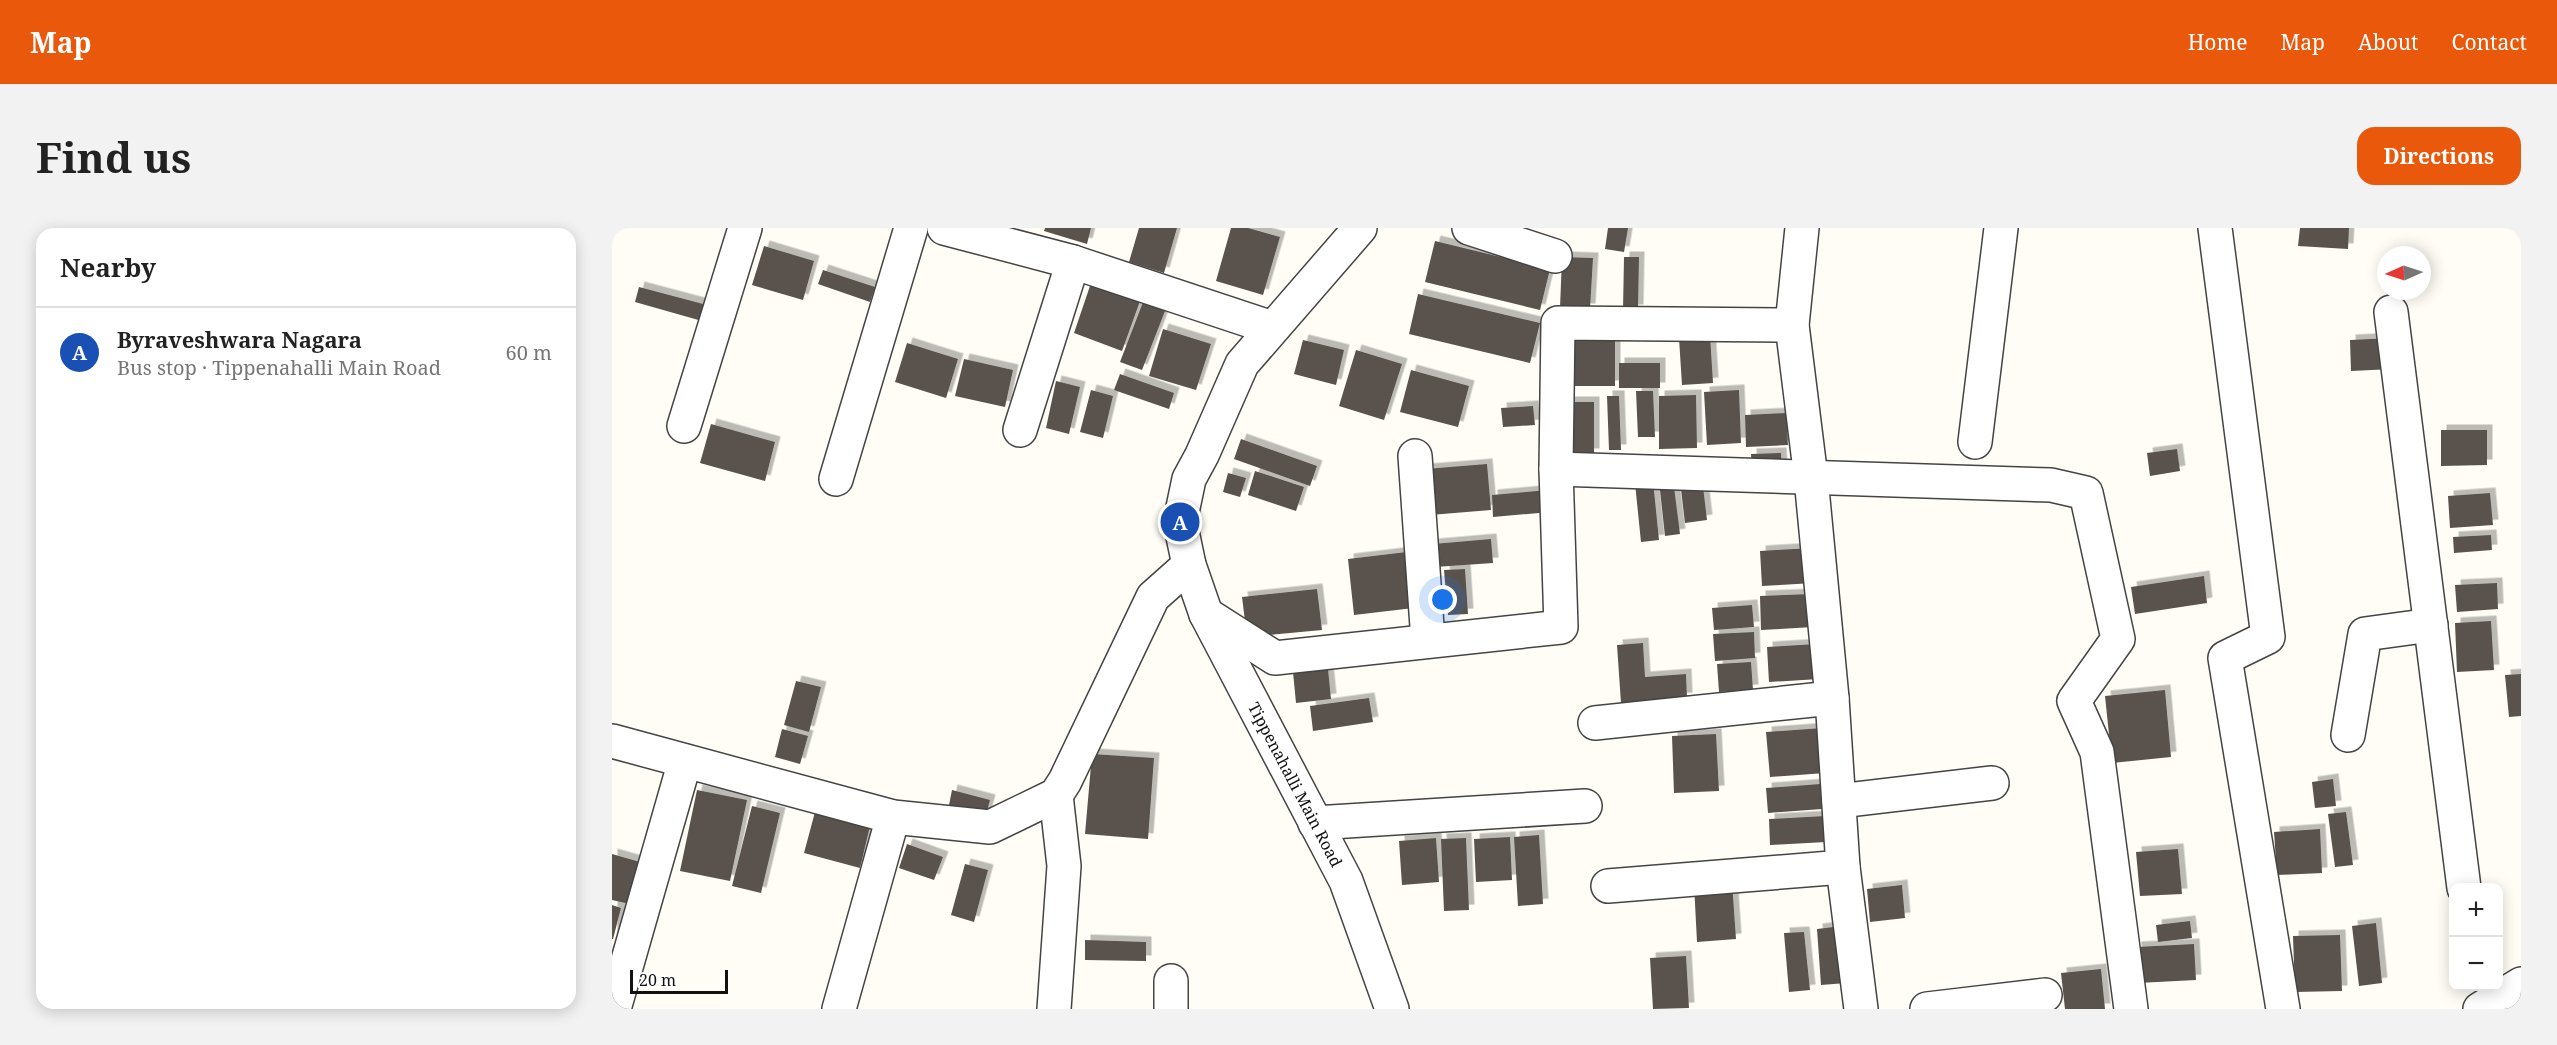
<!DOCTYPE html>
<meta charset="utf-8">
<style>
body{margin:0;font-family:"Noto Serif",serif;background:#f2f2f2;color:#222}
.controls{position:absolute;right:18px;bottom:18px;display:grid;overflow:hidden;border-radius:12px;box-shadow:0 3px 15px #0003}
.controls button{width:54px;height:54px;display:grid;place-items:center;padding:0;border:0;border-bottom:2px solid #e0e0e0;background:#fff;color:#222;font:30px sans-serif}
.compass{position:absolute;left:1765px;top:18px;width:54px;height:54px;border-radius:50%;background:#fff;box-shadow:0 3px 15px #0003;rotate:267deg}
.scale{position:absolute;left:18px;bottom:15px;width:98px;box-sizing:border-box;padding-left:6px;border:3px solid #111;border-top:0;font-size:16px;line-height:21px;white-space:nowrap;color:#111;-webkit-text-stroke:4px #fff;paint-order:stroke}
.you{position:absolute;left:831px;top:372px;width:21px;height:21px;margin:-15px;border:4px solid #fff;border-radius:50%;background:#1a73e8;box-shadow:0 0 0 9px #1a73e833}
.badge{display:grid;place-items:center;width:39px;height:39px;border-radius:50%;background:#ea580c;color:#fff;font-size:20px;font-weight:700}
.pin{position:absolute;translate:-50% -50%;border:3px solid #fff;box-shadow:0 2px 6px #0006}
.list{margin:0;padding:0;list-style:none}
h2{display:flex;justify-content:space-between;align-items:center;height:78px;margin:0;padding:0 24px;font-size:26px}
h2 small{font-size:20px;font-weight:400;color:#767676}
.list li{display:grid;grid-template-columns:39px 1fr auto;gap:18px;align-items:center;box-sizing:border-box;height:90px;padding:0 24px;border-top:2px solid #e0e0e0}
.list b{display:block;font-size:22px;white-space:nowrap}
.list p{margin:0;font-size:20px;white-space:nowrap;color:#767676}
.list em{font-size:20px;font-style:normal;color:#767676}
.map{position:relative;flex:none;width:1909px;height:781px;overflow:hidden;border-radius:18px}
header{display:flex;align-items:center;gap:36px;box-sizing:border-box;height:84px;padding:0 30px;background:#ea580c;color:#fff}
header strong{font-size:28px}
nav{display:flex;gap:33px;margin-inline-start:auto;font-size:21px}
.intro{display:flex;align-items:center;justify-content:space-between;box-sizing:border-box;height:144px;padding:0 36px}
h1{margin:0;font-size:42px}
.button{padding:15px 27px;border-radius:18px;background:#ea580c;color:#fff;font-size:21px;font-weight:700}
main{display:flex;gap:36px;padding:0 36px}
aside{flex:1;background:#fff;border-radius:18px;box-shadow:0 3px 15px #0003}
.map>svg:first-child{display:block}
</style>
<header>
<strong>Map</strong>
<nav><a>Home</a><a>Map</a><a>About</a><a>Contact</a></nav>
</header>
<div class="intro"><h1>Find us</h1><a class="button">Directions</a></div>
<main>
<aside>
<h2>Nearby<small></small></h2>
<ul class="list">
<li><span class="badge" style="background:#1a4fb4">A</span><div><b>Byraveshwara Nagara</b><p>Bus stop · Tippenahalli Main Road</p></div><em>60 m</em></li>
</ul>
</aside>
<div class="map">
<svg width="1909" height="781" viewBox="0 0 1909 781">
<defs>
<filter id="shadow"><feDropShadow dx="5.5" dy="-5.5" stdDeviation="0" flood-color="#0004"/></filter>
</defs>
<rect width="100%" height="100%" fill="#fffdf5"/>
<path fill="#5a524d" filter="url(#shadow)" d="M433,0H479L475,16L432,3Z
M527,0H565L552,45L517,34Z
M619,0H636L668,9L651,67L604,53Z
M996,0H1016L1012,24L993,21Z
M1688,0H1737L1736,21L1686,18Z
M823,13L938,41L928,82L813,54Z
M152,18L202,33L191,72L140,57Z
M950,29L981,30L978,81L948,80Z
M1012,29H1027L1026,82H1011Z
M211,42L263,59L258,74L206,56Z
M479,55L528,73L510,123L462,105Z
M27,59L95,77L90,93L23,74Z
M806,66L928,95L918,135L797,106Z
M531,74L553,83L530,142L508,134Z
M551,101L599,116L584,162L537,148Z
M954,104H1003V158H954Z
M1098,107L1101,155L1070,157L1067,110Z
M1780,110L1781,141L1739,143L1738,112Z
M691,112L732,122L724,157L682,146Z
M295,115L346,131L334,170L283,154Z
M744,122L790,136L772,192L727,178Z
M352,131L401,142L393,179L343,168Z
M1007,135H1048V160H1007Z
M799,142L857,158L846,199L788,184Z
M508,146L562,165L557,181L502,162Z
M444,153L468,159L457,206L434,200Z
M479,162L501,168L491,210L468,204Z
M1127,162L1129,215L1095,217L1092,164Z
M1024,163H1041L1043,209H1026Z
M1084,167L1085,220L1047,221V168Z
M995,168H1007L1009,222H997Z
M949,174H982V226H949Z
M921,178L923,197L891,199L889,180Z
M1174,185L1176,217L1134,219L1133,187Z
M99,196L163,214L153,253L88,235Z
M1829,202H1875V237L1829,238Z
M629,211L705,238L698,258L622,231Z
M1565,221L1568,243L1538,248L1535,225Z
M1169,225L1170,243L1140,244L1139,226Z
M875,236L879,282L818,287L813,241Z
M643,243L692,259L684,283L636,267Z
M616,245L634,250L628,269L611,264Z
M1090,250L1095,292L1073,295L1068,253Z
M1061,251L1068,306L1053,308L1047,253Z
M1041,253L1047,312L1029,314L1023,255Z
M936,262L938,284L881,289L880,267Z
M1878,265L1881,297L1838,300L1836,268Z
M1879,307L1880,322L1842,325L1841,309Z
M879,311L881,335L823,339L821,316Z
M1200,320L1202,355L1150,358L1148,323Z
M803,323L810,379L742,387L736,331Z
M853,341L856,386L836,387L832,342Z
M1592,348L1595,375L1523,386L1519,359Z
M1885,355L1886,381L1845,384L1843,357Z
M705,361L710,402L635,409L630,369Z
M1199,366L1201,399L1149,402L1148,368Z
M1140,377L1142,399L1102,402L1100,380Z
M1879,393L1882,442L1845,444L1843,395Z
M1142,404L1143,430L1103,433L1101,406Z
M1031,415L1033,449L1074,446L1075,470L1009,475L1005,417Z
M1204,416L1207,451L1157,454L1155,419Z
M1139,434L1141,462L1107,464L1105,436Z
M716,441L719,471L684,475L681,444Z
M1909,446V488L1897,489L1893,447Z
M184,453L209,459L197,504L172,497Z
M1553,462L1559,529L1500,535L1493,468Z
M757,470L761,494L701,503L698,478Z
M1210,500L1213,545L1158,549L1154,504Z
M170,501L196,508L188,536L163,529Z
M1104,506L1107,563L1062,565L1060,508Z
M480,526L542,530L536,611L473,606Z
M1721,551L1724,578L1703,580L1700,554Z
M1208,556L1210,581L1156,585L1154,560Z
M85,562L135,572L118,653L68,643Z
M340,562L378,572L374,587L337,577Z
M140,578L168,585L149,665L120,658Z
M203,584L258,598L248,640L192,625Z
M1734,584L1741,637L1723,639L1716,586Z
M1213,588L1214,614L1158,617L1157,591Z
M1708,601L1710,645L1665,647L1662,604Z
M927,607L931,676L906,678L902,609Z
M898,609L900,652L864,654L862,611Z
M824,610L827,654L790,657L787,613Z
M854,610L857,682L832,683L829,611Z
M295,616L331,629L322,652L287,640Z
M1566,621L1570,666L1528,668L1524,624Z
M0,626L28,634L18,676L0,672Z
M353,636L376,642L362,694L339,687Z
M1120,654L1124,711L1085,714L1082,656Z
M1290,657L1293,690L1258,694L1255,661Z
M0,677L9,680L1,711H0Z
M1578,693L1580,710L1546,714L1544,697Z
M1764,695L1770,755L1747,758L1740,698Z
M1230,698L1234,755L1209,757L1205,701Z
M1192,704L1198,762L1177,764L1172,705Z
M1728,707L1730,763L1683,764L1681,708Z
M473,712L534,714V733L473,732Z
M1582,716L1584,752L1526,755L1524,719Z
M1074,728L1077,780L1041,781L1038,730Z
M1489,741L1493,781H1453L1449,745Z"/>
<g fill="none" stroke-linecap="round" stroke-linejoin="round">
<g stroke="#444" stroke-width="36">
<g id="minor">
<path d="M332,0L461,34L660,100"/>
<path id="s1" d="M748,0L630,136L590,227L577,251L568,294L577,337L594,386L734,653L780,781"/>
<path d="M857,0L943,28"/>
<path d="M1190,0L1180,97L1199,250L1220,470L1231,639L1249,781"/>
<path d="M1603,0L1656,409L1613,430L1671,781"/>
<path d="M1779,84L1852,660"/>
<path d="M72,198L133,0"/>
<path d="M408,202L461,34"/>
<path d="M1363,214L1389,0"/>
<path d="M803,228L816,413"/>
<path d="M944,241L1439,257L1474,265L1506,411L1462,473L1485,524L1519,781"/>
<path d="M224,251L299,0"/>
<path d="M594,386L663,430L949,399L944,241L946,95L1180,97"/>
<path d="M983,495L1220,470"/>
<path d="M1736,507L1753,406L1819,397"/>
<path d="M0,513L281,589L378,599L444,567L453,553L541,369L577,337"/>
<path d="M1227,573L1380,555"/>
<path d="M703,595L973,578"/>
<path d="M996,658L1231,639"/>
<path d="M2,781L73,533"/>
<path d="M227,781L281,589"/>
<path d="M442,781L452,638L444,567"/>
<path d="M559,781V753"/>
<path d="M1315,781L1433,767"/>
<path d="M1868,781L1909,756"/>
</g>
</g>
<use href="#minor" stroke="#fff" stroke-width="33"/>
</g>
<g text-anchor="middle" stroke-width="6" stroke-linejoin="round" paint-order="stroke">
<g font-size="16" fill="#111" stroke="#fff">
<text dy="6" stroke="none"><textPath href="#s1" startOffset="639">Tippenahalli Main Road</textPath></text>
</g>
</g>
</svg>
<div class="controls">
<button>+</button>
<button>−</button>
</div>
<svg class="compass" viewBox="-18 -18 36 36"><path d="M0-13l5 13h-10z" fill="#e53935"/><path d="M0 13l5-13h-10z" fill="#767676"/></svg>
<div class="scale">20 m</div>
<div class="you"></div>
<div class="pin badge" style="left:568px;top:294px;background:#1a4fb4">A</div>
</div>
</main>
